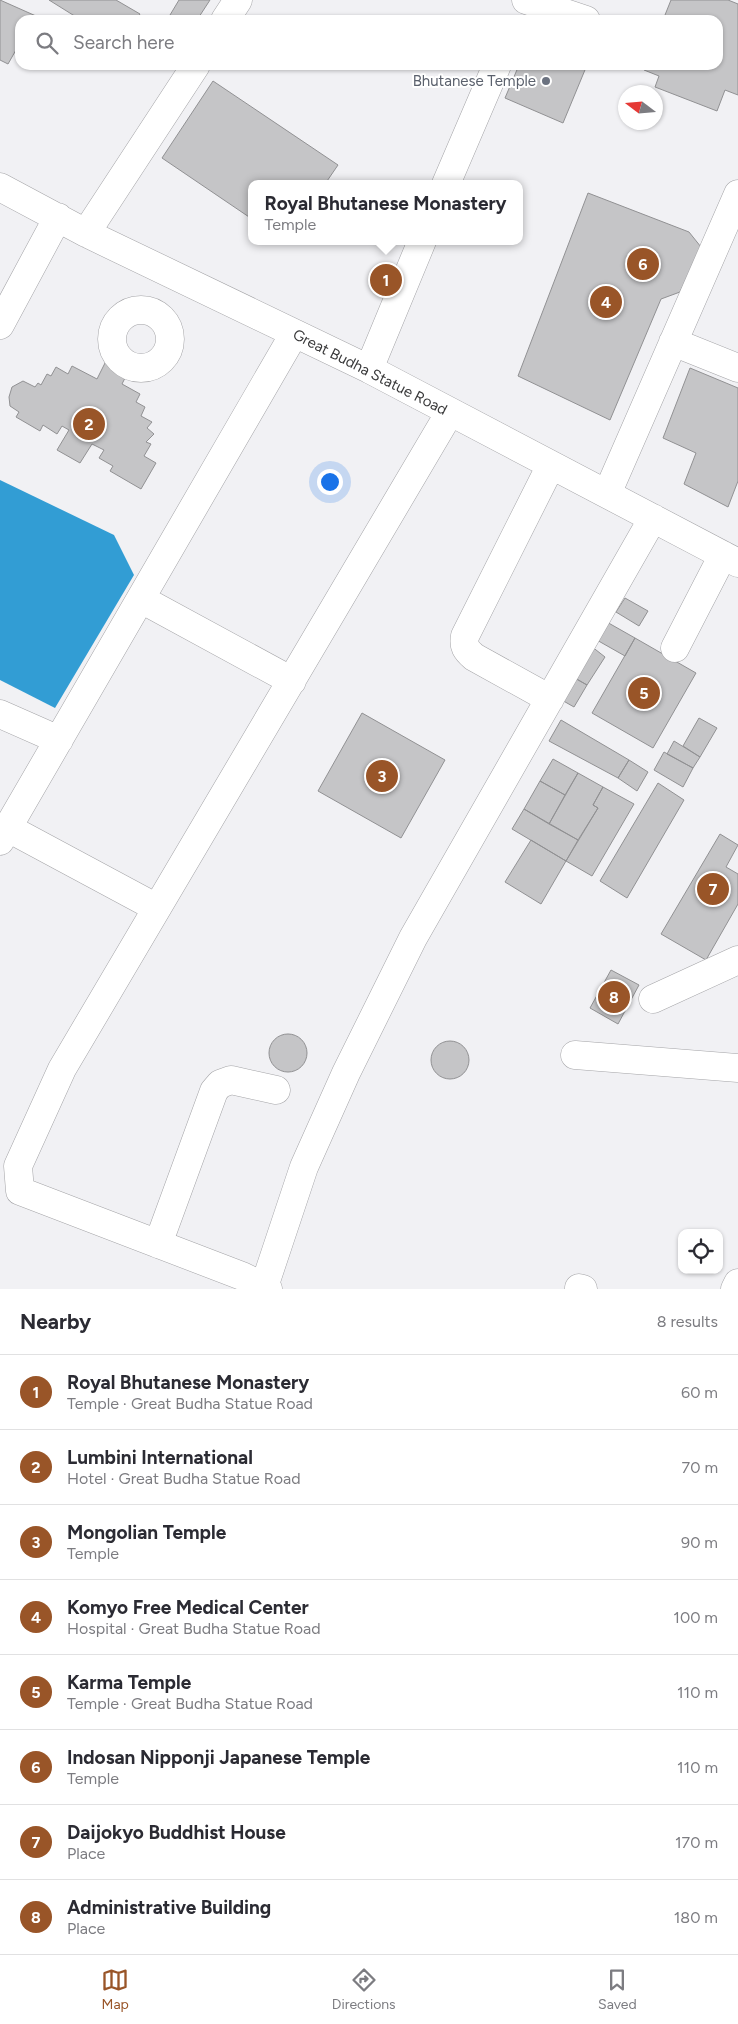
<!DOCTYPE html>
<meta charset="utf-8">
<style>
body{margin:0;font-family:Figtree,sans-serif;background:#f7f7f7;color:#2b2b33}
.controls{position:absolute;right:15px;bottom:15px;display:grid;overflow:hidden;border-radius:10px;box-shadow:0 1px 4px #0004}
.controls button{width:45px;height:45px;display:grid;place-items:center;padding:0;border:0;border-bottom:1px solid #e1e1e2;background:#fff;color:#2b2b33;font:25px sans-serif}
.compass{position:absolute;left:618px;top:85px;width:45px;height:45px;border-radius:50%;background:#fff;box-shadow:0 1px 4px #0004;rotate:286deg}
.you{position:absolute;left:329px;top:481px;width:18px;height:18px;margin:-12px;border:4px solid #fff;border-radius:50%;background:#1a73e8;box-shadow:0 0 0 8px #1a73e833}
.badge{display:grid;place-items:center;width:32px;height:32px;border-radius:50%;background:#995528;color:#fff;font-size:16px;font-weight:700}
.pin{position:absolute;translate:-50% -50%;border:2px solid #fff;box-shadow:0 1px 5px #0006}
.popup{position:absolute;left:248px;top:180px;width:275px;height:65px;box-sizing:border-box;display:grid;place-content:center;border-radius:10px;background:#fff;filter:drop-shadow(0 1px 4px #0005);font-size:16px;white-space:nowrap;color:#7c7c81}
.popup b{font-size:19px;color:#2b2b33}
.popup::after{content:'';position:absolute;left:50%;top:100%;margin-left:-10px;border:10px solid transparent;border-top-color:#fff}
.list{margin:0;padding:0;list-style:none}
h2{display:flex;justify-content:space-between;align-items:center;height:65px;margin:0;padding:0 20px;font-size:21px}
h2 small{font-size:16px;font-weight:400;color:#7c7c81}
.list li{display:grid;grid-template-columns:32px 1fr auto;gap:15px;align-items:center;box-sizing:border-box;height:75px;padding:0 20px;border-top:1px solid #e1e1e2}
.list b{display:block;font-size:19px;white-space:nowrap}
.list p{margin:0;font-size:16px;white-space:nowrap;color:#7c7c81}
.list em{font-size:16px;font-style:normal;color:#7c7c81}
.icon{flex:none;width:28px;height:28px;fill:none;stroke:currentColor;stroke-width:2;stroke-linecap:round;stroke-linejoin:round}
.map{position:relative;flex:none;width:738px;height:1289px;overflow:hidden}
.search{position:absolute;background:#fff;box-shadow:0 1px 4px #0004;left:15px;right:15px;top:15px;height:55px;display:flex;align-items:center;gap:12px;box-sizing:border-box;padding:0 18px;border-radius:15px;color:#7c7c81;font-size:19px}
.sheet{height:665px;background:#fff}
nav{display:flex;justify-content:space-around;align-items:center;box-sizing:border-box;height:70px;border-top:1px solid #e1e1e2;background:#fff;font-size:14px;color:#7c7c81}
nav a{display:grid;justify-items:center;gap:2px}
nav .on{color:#995528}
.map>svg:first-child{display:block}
</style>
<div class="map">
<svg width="738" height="1289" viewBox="0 0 738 1289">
<rect width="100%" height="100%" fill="#f1f1f4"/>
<path fill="#329dd4" d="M0,480L114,535L134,575L55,708L0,680Z"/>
<path fill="#c5c5c7" stroke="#919193" d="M0,0L36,16L34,20H20V43L8,64L0,60Z
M49,0H116L140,14L136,20H81Z
M179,0H210L197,20H167Z
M671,0H728L738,4V95L725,90L717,111L655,87L659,76L644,70L646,65H718V20H663Z
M519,65H587L563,123L505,98Z
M213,81L338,165L325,184H252V219L162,158Z
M588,193L689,232L701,247L680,292L661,299L610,420L518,376Z
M108,357L130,368L122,384L140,394L136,402L145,407L141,416L152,422L147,428L154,434L146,442L151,444L144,456L156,463L141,489L110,471L113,466L99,458L104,450L92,444L80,463L57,450L69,430L62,426L57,434L43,425L40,431L16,417L19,412L10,406L9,397L12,387L23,381L35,387L38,383L41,385L47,374L51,376L56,367L68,374L72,366L97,379Z
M690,368L738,388V481L728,507L684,484L696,453L663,438Z
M625,598L648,611L639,626L616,612Z
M605,621L635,638L625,656L595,639Z
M635,638L696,673L653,748L592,713Z
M591,646L605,657L587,685L573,677Z
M573,677L587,685L574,707L560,699Z
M362,713L445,760L401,838L318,791Z
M699,718L717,728L700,757L683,746Z
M561,720L629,760L618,778L549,741Z
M674,741L700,757L693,768L667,754Z
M664,752L693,768L683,787L654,770Z
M553,759L578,773L565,795L540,781Z
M629,760L648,772L637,791L618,778Z
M578,773L603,787L593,805L598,808L578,840L549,824Z
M540,781L565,795L549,824L524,809Z
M658,783L684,800L627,898L600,881Z
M603,787L634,804L592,876L566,861L598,808L593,805Z
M524,809L578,840L566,861L512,829Z
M720,834L738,845L726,867L738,874V904L706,960L661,934Z
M531,840L566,861L541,904L505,882Z
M611,970L639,985L618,1024L590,1008Z
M269 1053a19 19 0 1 1 38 0a19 19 0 1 1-38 0Z
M431 1060a19 19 0 1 1 38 0a19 19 0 1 1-38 0Z"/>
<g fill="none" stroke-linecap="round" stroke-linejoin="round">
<g stroke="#a4a4a7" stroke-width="29">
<path id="minor" d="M526,0L586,20
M225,20L238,0
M446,184L497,65
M0,187L86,233L369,369L738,563
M86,233L196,65
M112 339a29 29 0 1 1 58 0a29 29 0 1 1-58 0Z
M0,325L58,217
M673,342L738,368
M369,369L422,241
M607,494L738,194
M141,599L292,681
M675,648L723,555
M550,699L474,657C466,650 463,646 465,636L551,465
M0,714L59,740
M8,828L157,908
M0,841L294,334
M653,999L738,960
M575,1055L738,1068
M158,1244L214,1091L220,1084L231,1080L276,1090
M264,1287L304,1167L346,1073L413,938L653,518
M579,1288L583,1289
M268,1289L242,1276L20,1191L18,1166L62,1069L450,412
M735,1289L738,1283"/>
</g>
<use href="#minor" stroke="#fff" stroke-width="28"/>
</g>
<circle fill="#6b7280" stroke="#fff" stroke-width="2" cx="546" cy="81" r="5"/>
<g text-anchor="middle" stroke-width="4" stroke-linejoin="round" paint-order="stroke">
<g font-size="15" fill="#5b616d" stroke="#fff" text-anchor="end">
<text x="536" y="86">Bhutanese Temple</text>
</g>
<g font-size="15" fill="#39393a" stroke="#fff">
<text transform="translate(370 372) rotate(27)" y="5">Great Budha Statue Road</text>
</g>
</g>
</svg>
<div class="controls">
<button><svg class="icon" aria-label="locate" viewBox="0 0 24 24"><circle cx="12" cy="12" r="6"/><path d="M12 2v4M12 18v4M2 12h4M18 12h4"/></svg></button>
</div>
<svg class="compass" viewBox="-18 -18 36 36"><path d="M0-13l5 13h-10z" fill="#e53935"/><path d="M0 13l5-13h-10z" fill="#7c7c81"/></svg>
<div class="you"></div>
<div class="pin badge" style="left:386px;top:280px">1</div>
<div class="popup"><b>Royal Bhutanese Monastery</b>Temple</div>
<div class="pin badge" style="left:89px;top:424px">2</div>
<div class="pin badge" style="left:382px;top:776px">3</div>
<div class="pin badge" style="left:606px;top:302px">4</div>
<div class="pin badge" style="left:644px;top:693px">5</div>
<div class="pin badge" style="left:643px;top:264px">6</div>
<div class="pin badge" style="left:713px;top:889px">7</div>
<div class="pin badge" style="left:614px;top:997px">8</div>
<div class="search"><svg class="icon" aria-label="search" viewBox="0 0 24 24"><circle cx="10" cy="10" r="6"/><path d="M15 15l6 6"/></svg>Search here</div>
</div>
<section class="sheet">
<h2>Nearby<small>8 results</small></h2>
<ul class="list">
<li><span class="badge">1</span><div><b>Royal Bhutanese Monastery</b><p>Temple · Great Budha Statue Road</p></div><em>60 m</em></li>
<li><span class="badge">2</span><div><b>Lumbini International</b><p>Hotel · Great Budha Statue Road</p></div><em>70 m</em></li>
<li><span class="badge">3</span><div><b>Mongolian Temple</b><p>Temple</p></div><em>90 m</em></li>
<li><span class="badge">4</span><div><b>Komyo Free Medical Center</b><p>Hospital · Great Budha Statue Road</p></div><em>100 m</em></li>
<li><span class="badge">5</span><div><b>Karma Temple</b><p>Temple · Great Budha Statue Road</p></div><em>110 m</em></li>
<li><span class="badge">6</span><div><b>Indosan Nipponji Japanese Temple</b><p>Temple</p></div><em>110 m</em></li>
<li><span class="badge">7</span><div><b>Daijokyo Buddhist House</b><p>Place</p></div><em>170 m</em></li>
<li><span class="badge">8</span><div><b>Administrative Building</b><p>Place</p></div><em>180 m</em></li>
</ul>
</section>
<nav>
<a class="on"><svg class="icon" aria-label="map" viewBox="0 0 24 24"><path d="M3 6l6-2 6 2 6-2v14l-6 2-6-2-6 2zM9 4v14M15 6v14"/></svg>Map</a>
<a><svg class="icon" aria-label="directions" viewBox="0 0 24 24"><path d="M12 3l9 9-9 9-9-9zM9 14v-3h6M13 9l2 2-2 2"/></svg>Directions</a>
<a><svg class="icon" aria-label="saved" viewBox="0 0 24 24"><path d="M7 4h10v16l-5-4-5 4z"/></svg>Saved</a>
</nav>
